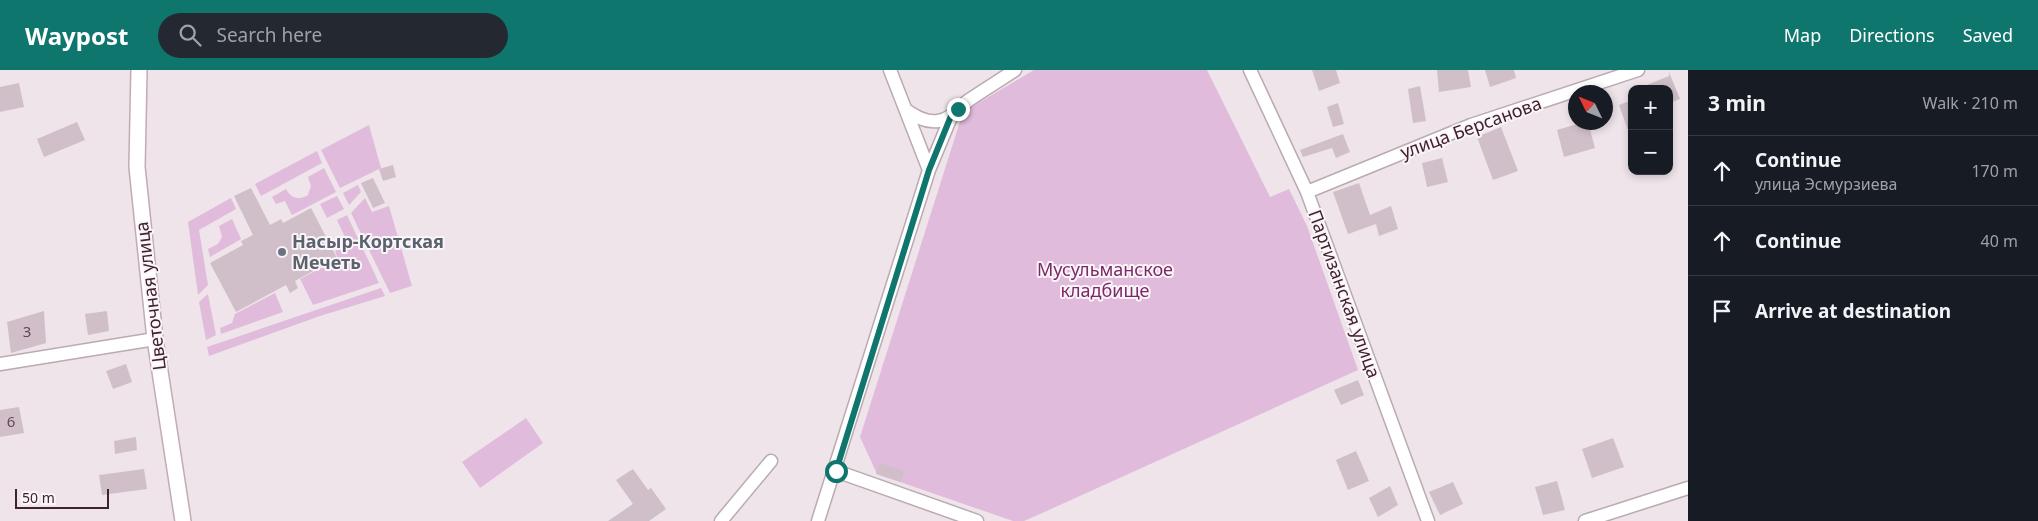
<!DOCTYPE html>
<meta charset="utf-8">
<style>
body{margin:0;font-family:"Noto Sans",sans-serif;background:#242831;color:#f1f3f6}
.controls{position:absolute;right:15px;top:15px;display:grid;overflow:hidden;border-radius:10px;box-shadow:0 2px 8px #0003}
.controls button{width:45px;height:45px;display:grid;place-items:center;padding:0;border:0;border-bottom:1px solid #363941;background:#171b24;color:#f1f3f6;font:25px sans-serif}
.compass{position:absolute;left:1568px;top:15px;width:45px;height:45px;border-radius:50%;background:#171b24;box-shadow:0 2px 8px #0003;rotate:313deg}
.scale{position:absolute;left:15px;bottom:12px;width:94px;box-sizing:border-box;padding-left:5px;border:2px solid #42212e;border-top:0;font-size:14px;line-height:18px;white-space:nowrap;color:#42212e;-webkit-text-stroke:4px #faf5f8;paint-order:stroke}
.stop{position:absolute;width:15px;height:15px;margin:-11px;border:4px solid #0f766e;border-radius:50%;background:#fff}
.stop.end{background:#0f766e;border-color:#fff;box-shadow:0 1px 5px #0008}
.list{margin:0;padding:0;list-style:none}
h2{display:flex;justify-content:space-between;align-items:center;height:65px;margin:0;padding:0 20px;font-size:21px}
h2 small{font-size:16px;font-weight:400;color:#9ea1a6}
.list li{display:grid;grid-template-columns:32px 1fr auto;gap:15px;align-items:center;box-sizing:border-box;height:70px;padding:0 20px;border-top:1px solid #363941}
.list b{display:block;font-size:19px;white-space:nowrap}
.list p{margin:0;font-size:16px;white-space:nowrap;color:#9ea1a6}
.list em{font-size:16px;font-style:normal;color:#9ea1a6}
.icon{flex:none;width:28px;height:28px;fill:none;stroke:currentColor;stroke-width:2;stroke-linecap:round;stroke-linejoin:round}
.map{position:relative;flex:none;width:1688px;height:451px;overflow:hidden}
header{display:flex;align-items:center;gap:30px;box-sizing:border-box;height:70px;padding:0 25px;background:#0f766e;color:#fff}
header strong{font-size:24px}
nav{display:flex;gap:28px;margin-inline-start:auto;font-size:18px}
.search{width:350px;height:45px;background:#242831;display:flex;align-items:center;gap:12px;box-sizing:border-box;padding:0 18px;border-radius:28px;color:#9ea1a6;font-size:19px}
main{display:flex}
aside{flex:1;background:#171b24}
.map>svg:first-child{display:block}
</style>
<header>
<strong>Waypost</strong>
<div class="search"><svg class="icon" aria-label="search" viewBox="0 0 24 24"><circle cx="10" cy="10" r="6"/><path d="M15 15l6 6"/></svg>Search here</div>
<nav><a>Map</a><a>Directions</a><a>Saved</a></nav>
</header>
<main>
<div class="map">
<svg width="1688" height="451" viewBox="0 0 1688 451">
<rect width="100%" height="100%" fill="#eee4ea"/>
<path fill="#e1bbdc" d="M1034,0H1207L1270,127L1289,119L1307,156L1358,300L1040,444L1024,451H1013L877,404L860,367L963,42Z
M369,55L381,98L340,118L321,80Z
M317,81L322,93L261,126L255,114Z
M324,98L336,122L292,145L285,131L276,134L272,127L286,119C291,128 298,131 308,125L311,116L308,107Z
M358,115L361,122L349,135L343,123Z
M337,126L344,139L327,148L320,134Z
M231,128L236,139L199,160L208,215L198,225L188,152Z
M365,128L372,142L389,136L412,216L390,223L351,143Z
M347,145L379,213L313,235L300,209L338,189L335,181L348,174L337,150Z
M232,149L241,169L210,187L208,179L218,174L222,167L219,156Z
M381,218L385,226L320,246L209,286L207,277Z
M275,223L283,242L221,264L220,258L232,253L235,244Z
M208,224L216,265L206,270L199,232Z
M526,348L543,373L480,418L462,392Z"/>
<path fill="#d0bfc8" d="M1312,0H1336L1340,13L1319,21Z
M1437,0H1468L1471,17L1439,22Z
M1485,0H1514L1516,8L1490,17Z
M1669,2L1680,29L1669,33V19H1637L1669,6Z
M19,13L24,37L0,42V17Z
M1420,16L1426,51L1413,53L1408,19Z
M1632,30V66H1630L1619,35Z
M1338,33L1344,54L1333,57L1327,37Z
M77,52L85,70L44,87L37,69Z
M1584,52H1588L1595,78L1564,87L1557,60Z
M1501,57L1518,101L1493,110L1477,67Z
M1343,64L1350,82L1336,88L1332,78L1303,87L1300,80Z
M1442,88L1448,112L1427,117L1422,93Z
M393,95L396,107L383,111L379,99Z
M373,108L385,133L373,138L361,113Z
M1359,113L1370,145L1391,136L1398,159L1379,166L1376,154L1348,164L1333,122Z
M251,118L270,155L281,149L283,153L311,138L337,188L295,211L298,218L290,223L286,215L236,242L210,193L243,175L241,171L253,165L234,126Z
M44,241L46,273L11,283L7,252Z
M107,241L109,261L88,265L85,244Z
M126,294L132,312L113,319L106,301Z
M1358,310L1364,325L1341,335L1334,320Z
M19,337L24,363L0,367V340Z
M136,367L137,380L115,384L114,371Z
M1613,368L1624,397L1592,408L1582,379Z
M1356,381L1369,411L1348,420L1336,390Z
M880,393L904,401L901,412L876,404Z
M144,399L147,419L102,425L99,405Z
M633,399L648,420L651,418L666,439L649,451H608L633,434L616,410Z
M1557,411L1565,440L1543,445L1535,417Z
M1453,412L1463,434L1440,445L1429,422Z
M1390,416L1398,435L1378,447L1369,428Z"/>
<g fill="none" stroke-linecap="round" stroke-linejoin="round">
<g stroke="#baaab2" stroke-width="15">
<path id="street" d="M1250,0L1307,122L1428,451
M906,40C915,46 926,53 938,51C952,49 959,37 969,30C984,20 1000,10 1015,0
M929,100L951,47
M1307,122L1471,55L1638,0
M0,294L155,269
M836,401L977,451
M721,451L771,391
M818,451L929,100L890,0
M1585,451L1688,418"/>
</g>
<g stroke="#c4aab6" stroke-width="18">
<path id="secondary" d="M139,0L137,97L155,269L183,451"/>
</g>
<use href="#street" stroke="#fff" stroke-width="12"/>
<use href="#secondary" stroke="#fff" stroke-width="15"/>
</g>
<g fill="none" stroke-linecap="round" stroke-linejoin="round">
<path stroke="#0f766e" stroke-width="6" d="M836,401L929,100L951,46L958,39"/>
</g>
<circle fill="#6b7280" stroke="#faf5f8" stroke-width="2" cx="282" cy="182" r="5"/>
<g text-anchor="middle" stroke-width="4" stroke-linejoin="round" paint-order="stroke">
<g font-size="15" fill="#664854">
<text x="27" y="267">3</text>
<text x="11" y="357">6</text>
</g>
<g font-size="18" fill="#42212e" stroke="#faf5f8">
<text transform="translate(1471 58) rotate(-20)" y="6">улица Берсанова</text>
<text transform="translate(1344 224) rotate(70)" y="6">Партизанская улица</text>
<text transform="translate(151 226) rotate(-97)" y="6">Цветочная улица</text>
</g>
<g font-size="18" font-weight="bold" fill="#5b616d" stroke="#faf5f8" text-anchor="start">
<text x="292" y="178">Насыр-Кортская<tspan x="292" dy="21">Мечеть</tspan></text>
</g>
<g font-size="18" fill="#7d2767" stroke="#faf5f8">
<text x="1105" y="206">Мусульманское<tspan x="1105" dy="21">кладбище</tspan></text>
</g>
</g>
</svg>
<div class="controls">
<button>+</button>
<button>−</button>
</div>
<svg class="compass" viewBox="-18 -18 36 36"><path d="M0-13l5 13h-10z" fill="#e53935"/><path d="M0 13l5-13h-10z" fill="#9ea1a6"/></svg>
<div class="scale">50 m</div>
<div class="stop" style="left:836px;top:401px"></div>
<div class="stop end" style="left:958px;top:39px"></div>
</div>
<aside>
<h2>3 min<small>Walk · 210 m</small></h2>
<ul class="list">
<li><svg class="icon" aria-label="ahead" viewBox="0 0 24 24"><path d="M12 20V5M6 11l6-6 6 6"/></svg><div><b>Continue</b><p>улица Эсмурзиева</p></div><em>170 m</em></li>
<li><svg class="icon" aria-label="ahead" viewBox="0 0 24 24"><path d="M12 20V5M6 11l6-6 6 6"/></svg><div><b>Continue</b></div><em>40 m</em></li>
<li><svg class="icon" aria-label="arrive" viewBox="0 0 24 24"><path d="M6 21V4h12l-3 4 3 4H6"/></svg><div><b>Arrive at destination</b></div></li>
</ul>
</aside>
</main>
